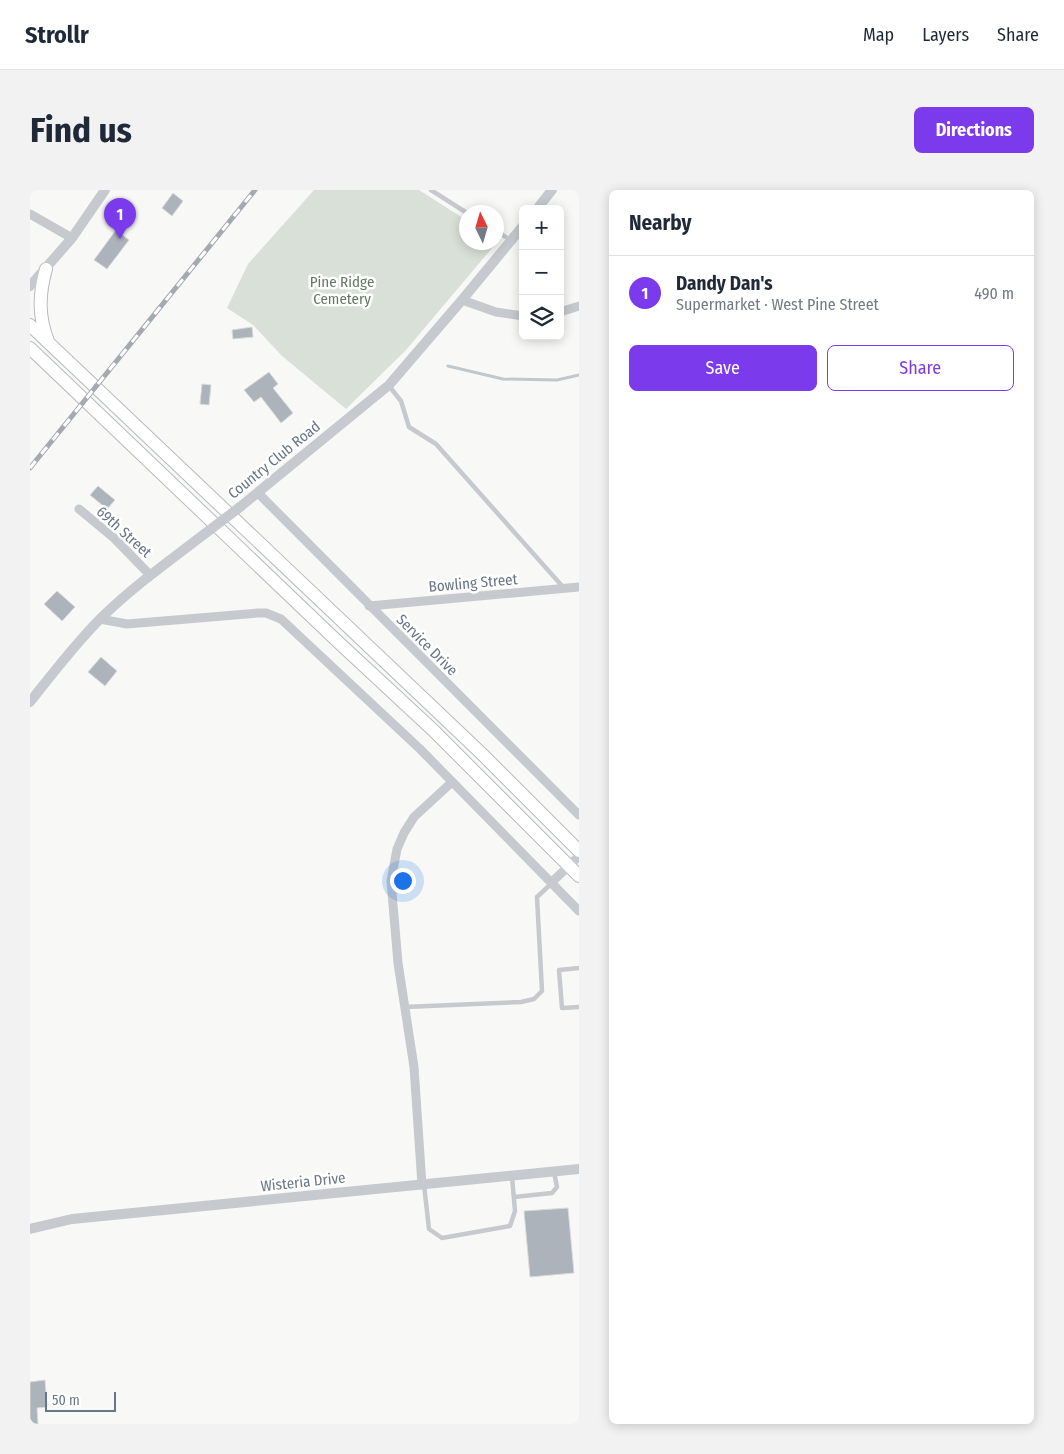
<!DOCTYPE html>
<meta charset="utf-8">
<style>
body{margin:0;font-family:"Fira Sans Condensed",sans-serif;background:#f2f2f3;color:#1f2937}
.controls{position:absolute;right:15px;top:15px;display:grid;overflow:hidden;border-radius:8px;box-shadow:0 2px 12px #0003}
.controls button{width:45px;height:45px;display:grid;place-items:center;padding:0;border:0;border-bottom:1px solid #e0e1e3;background:#fff;color:#1f2937;font:25px sans-serif}
.compass{position:absolute;left:429px;top:15px;width:45px;height:45px;border-radius:50%;background:#fff;box-shadow:0 2px 12px #0003;rotate:355deg}
.scale{position:absolute;left:15px;bottom:12px;width:71px;box-sizing:border-box;padding-left:5px;border:2px solid #687686;border-top:0;font-size:14px;line-height:18px;white-space:nowrap;color:#687686;-webkit-text-stroke:4px #fff;paint-order:stroke}
.you{position:absolute;left:372px;top:690px;width:18px;height:18px;margin:-12px;border:4px solid #fff;border-radius:50%;background:#1a73e8;box-shadow:0 0 0 8px #1a73e833}
.badge{display:grid;place-items:center;width:32px;height:32px;border-radius:50%;background:#7c3aed;color:#fff;font-size:16px;font-weight:700}
.pin{position:absolute;translate:-50% -41px;filter:drop-shadow(0 1px 2px #0008)}
.pin::after{content:'';position:absolute;top:26px;width:18px;height:15px;background:inherit;clip-path:polygon(0 0,100% 0,50% 100%)}
.list{margin:0;padding:0;list-style:none}
h2{display:flex;justify-content:space-between;align-items:center;height:65px;margin:0;padding:0 20px;font-size:21px}
h2 small{font-size:16px;font-weight:400;color:#747a83}
.list li{display:grid;grid-template-columns:32px 1fr auto;gap:15px;align-items:center;box-sizing:border-box;height:75px;padding:0 20px;border-top:1px solid #e0e1e3}
.list b{display:block;font-size:19px;white-space:nowrap}
.list p{margin:0;font-size:16px;white-space:nowrap;color:#747a83}
.list em{font-size:16px;font-style:normal;color:#747a83}
.actions{display:flex;gap:10px;padding:15px 20px}
.actions a{flex:1;padding:11px 0;border:1px solid #7c3aed;border-radius:8px;text-align:center;font-size:18px;color:#7c3aed}
.actions .main{background:#7c3aed;color:#fff}
.icon{flex:none;width:28px;height:28px;fill:none;stroke:currentColor;stroke-width:2;stroke-linecap:round;stroke-linejoin:round}
.map{position:relative;flex:none;width:549px;height:1234px;overflow:hidden;border-radius:8px}
header{display:flex;align-items:center;gap:30px;box-sizing:border-box;height:70px;padding:0 25px;background:#fff;border-bottom:1px solid #e0e1e3}
header strong{font-size:24px}
nav{display:flex;gap:28px;margin-inline-start:auto;font-size:18px}
.intro{display:flex;align-items:center;justify-content:space-between;box-sizing:border-box;height:120px;padding:0 30px}
h1{margin:0;font-size:35px}
.button{padding:12px 22px;border-radius:8px;background:#7c3aed;color:#fff;font-size:18px;font-weight:700}
main{display:flex;gap:30px;padding:0 30px}
aside{flex:1;background:#fff;border-radius:8px;box-shadow:0 2px 12px #0003}
.map>svg:first-child{display:block}
</style>
<header>
<strong>Strollr</strong>
<nav><a>Map</a><a>Layers</a><a>Share</a></nav>
</header>
<div class="intro"><h1>Find us</h1><a class="button">Directions</a></div>
<main>
<div class="map">
<svg width="549" height="1234" viewBox="0 0 549 1234">
<rect width="100%" height="100%" fill="#f8f9f6"/>
<path fill="#d9e0d7" d="M284,0H389L436,30L437,52H467V48L468,51L376,160L316,219L252,166L223,135L197,118L218,74Z"/>
<g fill="none" stroke-linecap="round" stroke-linejoin="round">
<path stroke="#c0c8cd" stroke-width="3" d="M418,176L473,189L527,190L549,185"/>
</g>
<path fill="#acb3ba" stroke="#dadad8" d="M143,3L153,11L142,26L132,18Z
M86,40L99,50L77,79L64,70Z
M222,137L223,147L203,149L202,140Z
M239,182L248,194L243,198L263,223L251,233L231,207L224,212L214,200Z
M172,194L181,195L179,215L170,214Z
M68,296L85,310L77,319L60,305Z
M27,401L45,417L32,431L14,414Z
M71,467L87,481L75,496L58,482Z
M538,1018L544,1083L500,1087L494,1021Z
M15,1190L17,1217L7,1218L8,1234H0V1192Z"/>
<g fill="none" stroke-linecap="round" stroke-linejoin="round">
<g stroke="#b7bbbf" stroke-width="14">
<path id="primary" d="M16,79C9,104 8,126 18,151
M0,135L451,563L549,661
M0,158L306,450L403,540L549,686"/>
</g>
<path stroke="#c6c9cd" stroke-width="4.5" d="M401,0L437,23
M467,41L480,50
M359,196L371,211L379,237L406,254L533,397
M549,778L529,780L532,818L549,817
M375,817L491,812L504,809L512,801L507,707L522,693
M394,995L399,1039L412,1048L480,1036L485,1021L482,987
M484,1007L522,1003L527,997L524,982"/>
<path stroke="#c6c9cd" stroke-width="9" d="M0,24L42,48
M432,110L466,122L493,126
M530,122L549,116
M228,303L549,625
M49,319L84,348L120,385
M339,416L549,397
M70,429L97,434L228,423H236L251,429L390,559L549,721
M522,692L549,666
M392,995L384,877L368,773L361,691L367,659L374,643L384,627L422,592"/>
<path stroke="#c6c9cd" stroke-width="10" d="M507,19L522,0
M0,96L42,48L75,0
M210,317L359,195L432,110L493,36
M0,512C23,483 45,454 71,428C105,395 143,368 181,339
M0,1039L42,1029L549,979"/>
<use href="#primary" stroke="#fff" stroke-width="12"/>
<g stroke="#a5aab0" stroke-width="5">
<path id="rail" d="M0,278L225,0"/>
</g>
<use href="#rail" stroke="#fff" stroke-width="3" stroke-dasharray="9" stroke-linecap="butt"/>
<path stroke="#c6c9cd" stroke-width="10" d="M181,339L210,317"/>
</g>
<g text-anchor="middle" stroke-width="5" stroke-linejoin="round" paint-order="stroke">
<g font-size="15" fill="#657963" stroke="#fff">
<text x="312" y="97">Pine Ridge<tspan x="312" dy="17">Cemetery</tspan></text>
</g>
<g font-size="15" fill="#687686" stroke="#fff">
<text transform="translate(244 270) rotate(-39)" y="5">Country Club Road</text>
<text transform="translate(94 342) rotate(42)" y="5">69th Street</text>
<text transform="translate(443 393) rotate(-5)" y="5">Bowling Street</text>
<text transform="translate(397 455) rotate(45)" y="5">Service Drive</text>
<text transform="translate(273 992) rotate(-6)" y="5">Wisteria Drive</text>
</g>
</g>
</svg>
<div class="controls">
<button>+</button>
<button>−</button>
<button><svg class="icon" aria-label="layers" viewBox="0 0 24 24"><path d="M12 4l9 5-9 5-9-5zM3 14l9 5 9-5"/></svg></button>
</div>
<svg class="compass" viewBox="-18 -18 36 36"><path d="M0-13l5 13h-10z" fill="#e53935"/><path d="M0 13l5-13h-10z" fill="#747a83"/></svg>
<div class="scale">50 m</div>
<div class="you"></div>
<div class="pin badge" style="left:90px;top:49px">1</div>
</div>
<aside>
<h2>Nearby<small></small></h2>
<ul class="list">
<li><span class="badge">1</span><div><b>Dandy Dan's</b><p>Supermarket · West Pine Street</p></div><em>490 m</em></li>
</ul>
<div class="actions"><a class="main">Save</a><a>Share</a></div>
</aside>
</main>
